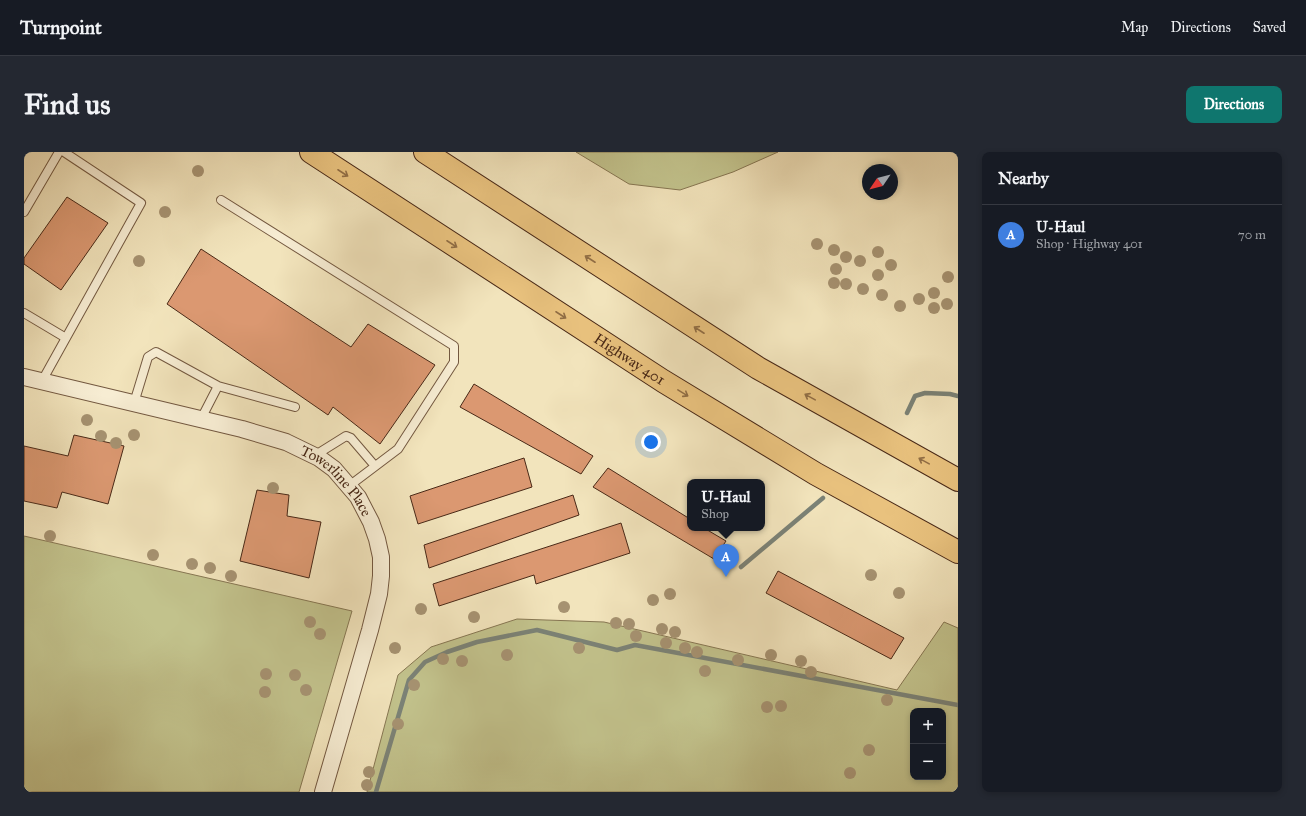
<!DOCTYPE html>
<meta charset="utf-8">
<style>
body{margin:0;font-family:"IM FELL Great Primer",serif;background:#242831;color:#f1f3f6}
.controls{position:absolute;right:12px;bottom:12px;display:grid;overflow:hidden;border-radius:8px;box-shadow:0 2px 6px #0003}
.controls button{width:36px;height:36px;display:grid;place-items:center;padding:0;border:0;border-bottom:1px solid #363941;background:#171b24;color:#f1f3f6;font:20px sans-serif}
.compass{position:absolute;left:838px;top:12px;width:36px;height:36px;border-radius:50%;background:#171b24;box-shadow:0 2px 6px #0003;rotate:235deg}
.you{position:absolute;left:627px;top:290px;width:14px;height:14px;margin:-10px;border:3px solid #fff;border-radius:50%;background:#1a73e8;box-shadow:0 0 0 6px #1a73e833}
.badge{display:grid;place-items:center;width:26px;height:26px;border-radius:50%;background:#0f766e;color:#fff;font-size:13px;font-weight:700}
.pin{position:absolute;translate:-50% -33px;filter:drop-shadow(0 1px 2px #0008)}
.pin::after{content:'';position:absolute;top:21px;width:14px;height:12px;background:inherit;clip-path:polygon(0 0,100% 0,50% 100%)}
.popup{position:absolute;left:663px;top:327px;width:78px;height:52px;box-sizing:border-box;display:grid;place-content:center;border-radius:8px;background:#171b24;filter:drop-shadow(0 1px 3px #0005);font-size:13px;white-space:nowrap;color:#9ea1a6}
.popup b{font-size:15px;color:#f1f3f6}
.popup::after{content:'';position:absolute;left:50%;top:100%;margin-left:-8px;border:8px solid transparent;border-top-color:#171b24}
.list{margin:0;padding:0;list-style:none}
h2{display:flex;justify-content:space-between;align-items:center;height:52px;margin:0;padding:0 16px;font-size:17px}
h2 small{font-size:13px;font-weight:400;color:#9ea1a6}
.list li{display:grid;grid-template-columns:26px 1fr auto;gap:12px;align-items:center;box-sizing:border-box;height:60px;padding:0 16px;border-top:1px solid #363941}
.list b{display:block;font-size:15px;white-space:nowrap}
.list p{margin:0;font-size:13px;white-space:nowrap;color:#9ea1a6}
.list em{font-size:13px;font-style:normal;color:#9ea1a6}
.map{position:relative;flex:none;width:934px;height:640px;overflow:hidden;border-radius:8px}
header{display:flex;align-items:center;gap:24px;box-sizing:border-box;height:56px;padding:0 20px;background:#171b24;border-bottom:1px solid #363941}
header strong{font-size:19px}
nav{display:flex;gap:22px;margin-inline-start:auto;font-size:14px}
.intro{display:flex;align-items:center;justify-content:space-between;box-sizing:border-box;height:96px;padding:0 24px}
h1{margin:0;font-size:28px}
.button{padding:10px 18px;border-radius:8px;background:#0f766e;color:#fff;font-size:14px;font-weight:700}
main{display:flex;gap:24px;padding:0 24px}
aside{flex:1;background:#171b24;border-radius:8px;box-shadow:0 2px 6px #0003}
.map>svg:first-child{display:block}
</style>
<header>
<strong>Turnpoint</strong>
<nav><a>Map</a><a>Directions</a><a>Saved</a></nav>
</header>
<div class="intro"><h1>Find us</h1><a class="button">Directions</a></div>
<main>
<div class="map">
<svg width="934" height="640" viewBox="0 0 934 640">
<rect width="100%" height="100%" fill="#f2e4bc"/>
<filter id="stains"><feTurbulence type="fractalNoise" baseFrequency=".005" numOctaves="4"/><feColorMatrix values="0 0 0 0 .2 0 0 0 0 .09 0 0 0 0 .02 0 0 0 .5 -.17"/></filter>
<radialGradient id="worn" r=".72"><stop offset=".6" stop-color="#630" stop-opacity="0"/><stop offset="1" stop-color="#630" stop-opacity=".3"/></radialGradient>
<path fill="#c2c28c" stroke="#867652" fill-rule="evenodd" d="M552,0H754L709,20L656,38L605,32Z
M0,384L328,459L275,640H0Z
M493,467L580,470L873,538L920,470L934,476V640H343L374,523L407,495ZM889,559H919V625H889Z"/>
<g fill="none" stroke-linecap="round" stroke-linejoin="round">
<path stroke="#7b8276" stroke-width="4.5" d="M883,261L891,244L901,241L926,242L934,244
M717,415L799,346
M352,640L385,528L401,510L423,500L453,490L513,478L593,498L611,493L934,553"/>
</g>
<path fill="#db9871" stroke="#492917" d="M43,45L84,71L37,138L0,112V106Z
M177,97L327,195L344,172L411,213L356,292L309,255L304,263L143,152Z
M450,232L569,304L557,322L436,255Z
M50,283L100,294L84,352L38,340L33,356L0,349V294L44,304Z
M500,306L508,335L394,372L386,344Z
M584,316L666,367V376H680L702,389L690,407L569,335Z
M233,338L265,343L263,364L297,370L285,426L216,409Z
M549,343L555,363L405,416L400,393Z
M597,371L606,401L512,432L510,423L415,454L409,432Z
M754,419L880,486L867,507L742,441Z"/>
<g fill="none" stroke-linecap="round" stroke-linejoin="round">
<g stroke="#735840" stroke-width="10">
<path id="service" d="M197,48L430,194V210L374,297L325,334
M0,60L35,0
M0,161L42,186
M18,229L117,51L40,0
M194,234L271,255
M110,251L124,205L132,200L194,234L177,267
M290,304L322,284L327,286L351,314"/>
</g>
<g stroke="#735840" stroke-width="18">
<g id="minor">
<path id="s1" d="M0,225L218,277L262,290L295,306L310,317L334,345L347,370L353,387L357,405V424L355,442L346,478L299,640"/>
</g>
</g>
<g stroke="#492917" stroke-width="24">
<g id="motorway">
<path id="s2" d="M287,0L639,229L792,322L934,400"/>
<path d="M401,0L734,216L934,328"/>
</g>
</g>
<use href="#service" stroke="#f7edd3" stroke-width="8"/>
<use href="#minor" stroke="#f7edd3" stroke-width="16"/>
<use href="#motorway" stroke="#e9c27e" stroke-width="22"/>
</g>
<g fill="#a69271">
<circle cx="174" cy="19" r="6"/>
<circle cx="141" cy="60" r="6"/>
<circle cx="793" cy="92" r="6"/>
<circle cx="810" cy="98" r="6"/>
<circle cx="854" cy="100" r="6"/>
<circle cx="822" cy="105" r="6"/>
<circle cx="115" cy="109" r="6"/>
<circle cx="836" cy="109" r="6"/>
<circle cx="867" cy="113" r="6"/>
<circle cx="812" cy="117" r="6"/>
<circle cx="854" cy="123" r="6"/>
<circle cx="924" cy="125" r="6"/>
<circle cx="810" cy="131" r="6"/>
<circle cx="822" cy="132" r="6"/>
<circle cx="839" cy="137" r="6"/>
<circle cx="910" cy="141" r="6"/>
<circle cx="858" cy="143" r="6"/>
<circle cx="895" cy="147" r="6"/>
<circle cx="923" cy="152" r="6"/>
<circle cx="876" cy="154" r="6"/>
<circle cx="910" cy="156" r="6"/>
<circle cx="63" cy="268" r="6"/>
<circle cx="110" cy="283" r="6"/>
<circle cx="77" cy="284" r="6"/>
<circle cx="92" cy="291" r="6"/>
<circle cx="249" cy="336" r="6"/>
<circle cx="26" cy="384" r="6"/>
<circle cx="129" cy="403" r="6"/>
<circle cx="168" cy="412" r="6"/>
<circle cx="186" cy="416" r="6"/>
<circle cx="847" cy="423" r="6"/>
<circle cx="207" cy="424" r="6"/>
<circle cx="875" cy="441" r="6"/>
<circle cx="646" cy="442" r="6"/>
<circle cx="629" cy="448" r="6"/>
<circle cx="540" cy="455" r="6"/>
<circle cx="397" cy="457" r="6"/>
<circle cx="450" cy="465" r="6"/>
<circle cx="286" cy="470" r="6"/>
<circle cx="592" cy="471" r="6"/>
<circle cx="605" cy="472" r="6"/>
<circle cx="638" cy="477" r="6"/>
<circle cx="651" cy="480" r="6"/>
<circle cx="296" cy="482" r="6"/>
<circle cx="612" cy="484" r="6"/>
<circle cx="642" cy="491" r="6"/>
<circle cx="371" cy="496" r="6"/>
<circle cx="555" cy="496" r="6"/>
<circle cx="661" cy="496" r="6"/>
<circle cx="673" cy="500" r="6"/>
<circle cx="483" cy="503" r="6"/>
<circle cx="747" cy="503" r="6"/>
<circle cx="419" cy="507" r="6"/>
<circle cx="714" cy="508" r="6"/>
<circle cx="438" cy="509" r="6"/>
<circle cx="777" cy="509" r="6"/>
<circle cx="681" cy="519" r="6"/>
<circle cx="787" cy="520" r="6"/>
<circle cx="242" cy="522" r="6"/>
<circle cx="271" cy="523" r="6"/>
<circle cx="390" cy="533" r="6"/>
<circle cx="282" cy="538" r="6"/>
<circle cx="241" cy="540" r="6"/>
<circle cx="863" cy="548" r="6"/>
<circle cx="757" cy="554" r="6"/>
<circle cx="743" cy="555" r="6"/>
<circle cx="374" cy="572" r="6"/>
<circle cx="845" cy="598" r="6"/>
<circle cx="345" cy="620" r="6"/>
<circle cx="826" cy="621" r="6"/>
<circle cx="343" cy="633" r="6"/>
</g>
<defs><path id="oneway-shaft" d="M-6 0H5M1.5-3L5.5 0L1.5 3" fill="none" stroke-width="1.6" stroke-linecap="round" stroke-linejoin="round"/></defs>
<g stroke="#916e45">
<use href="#oneway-shaft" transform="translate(319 21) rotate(33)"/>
<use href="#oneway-shaft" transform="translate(428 92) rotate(33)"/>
<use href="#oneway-shaft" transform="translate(566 107) rotate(-147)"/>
<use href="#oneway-shaft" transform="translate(537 163) rotate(33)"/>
<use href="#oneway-shaft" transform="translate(675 178) rotate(-147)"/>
<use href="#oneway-shaft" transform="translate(659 241) rotate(31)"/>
<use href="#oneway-shaft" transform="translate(786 245) rotate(-151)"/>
<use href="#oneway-shaft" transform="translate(900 309) rotate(-151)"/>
</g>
<g text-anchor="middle" stroke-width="3" stroke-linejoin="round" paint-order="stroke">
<g font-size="15" fill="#492917" stroke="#f7edd3">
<text dy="5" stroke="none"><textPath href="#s2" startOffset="380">Highway 401</textPath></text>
<text dy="5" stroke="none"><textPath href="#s1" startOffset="335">Towerline Place</textPath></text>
</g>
</g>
<rect width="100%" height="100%" filter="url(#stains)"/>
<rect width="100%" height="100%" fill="url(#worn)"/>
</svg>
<div class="controls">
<button>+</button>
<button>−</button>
</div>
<svg class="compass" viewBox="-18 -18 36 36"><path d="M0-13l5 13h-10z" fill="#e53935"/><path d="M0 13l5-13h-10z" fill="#9ea1a6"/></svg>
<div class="you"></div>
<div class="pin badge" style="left:702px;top:425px;background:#3f7fe0">A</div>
<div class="popup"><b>U-Haul</b>Shop</div>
</div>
<aside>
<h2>Nearby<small></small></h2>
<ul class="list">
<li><span class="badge" style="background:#3f7fe0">A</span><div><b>U-Haul</b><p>Shop · Highway 401</p></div><em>70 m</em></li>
</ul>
</aside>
</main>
